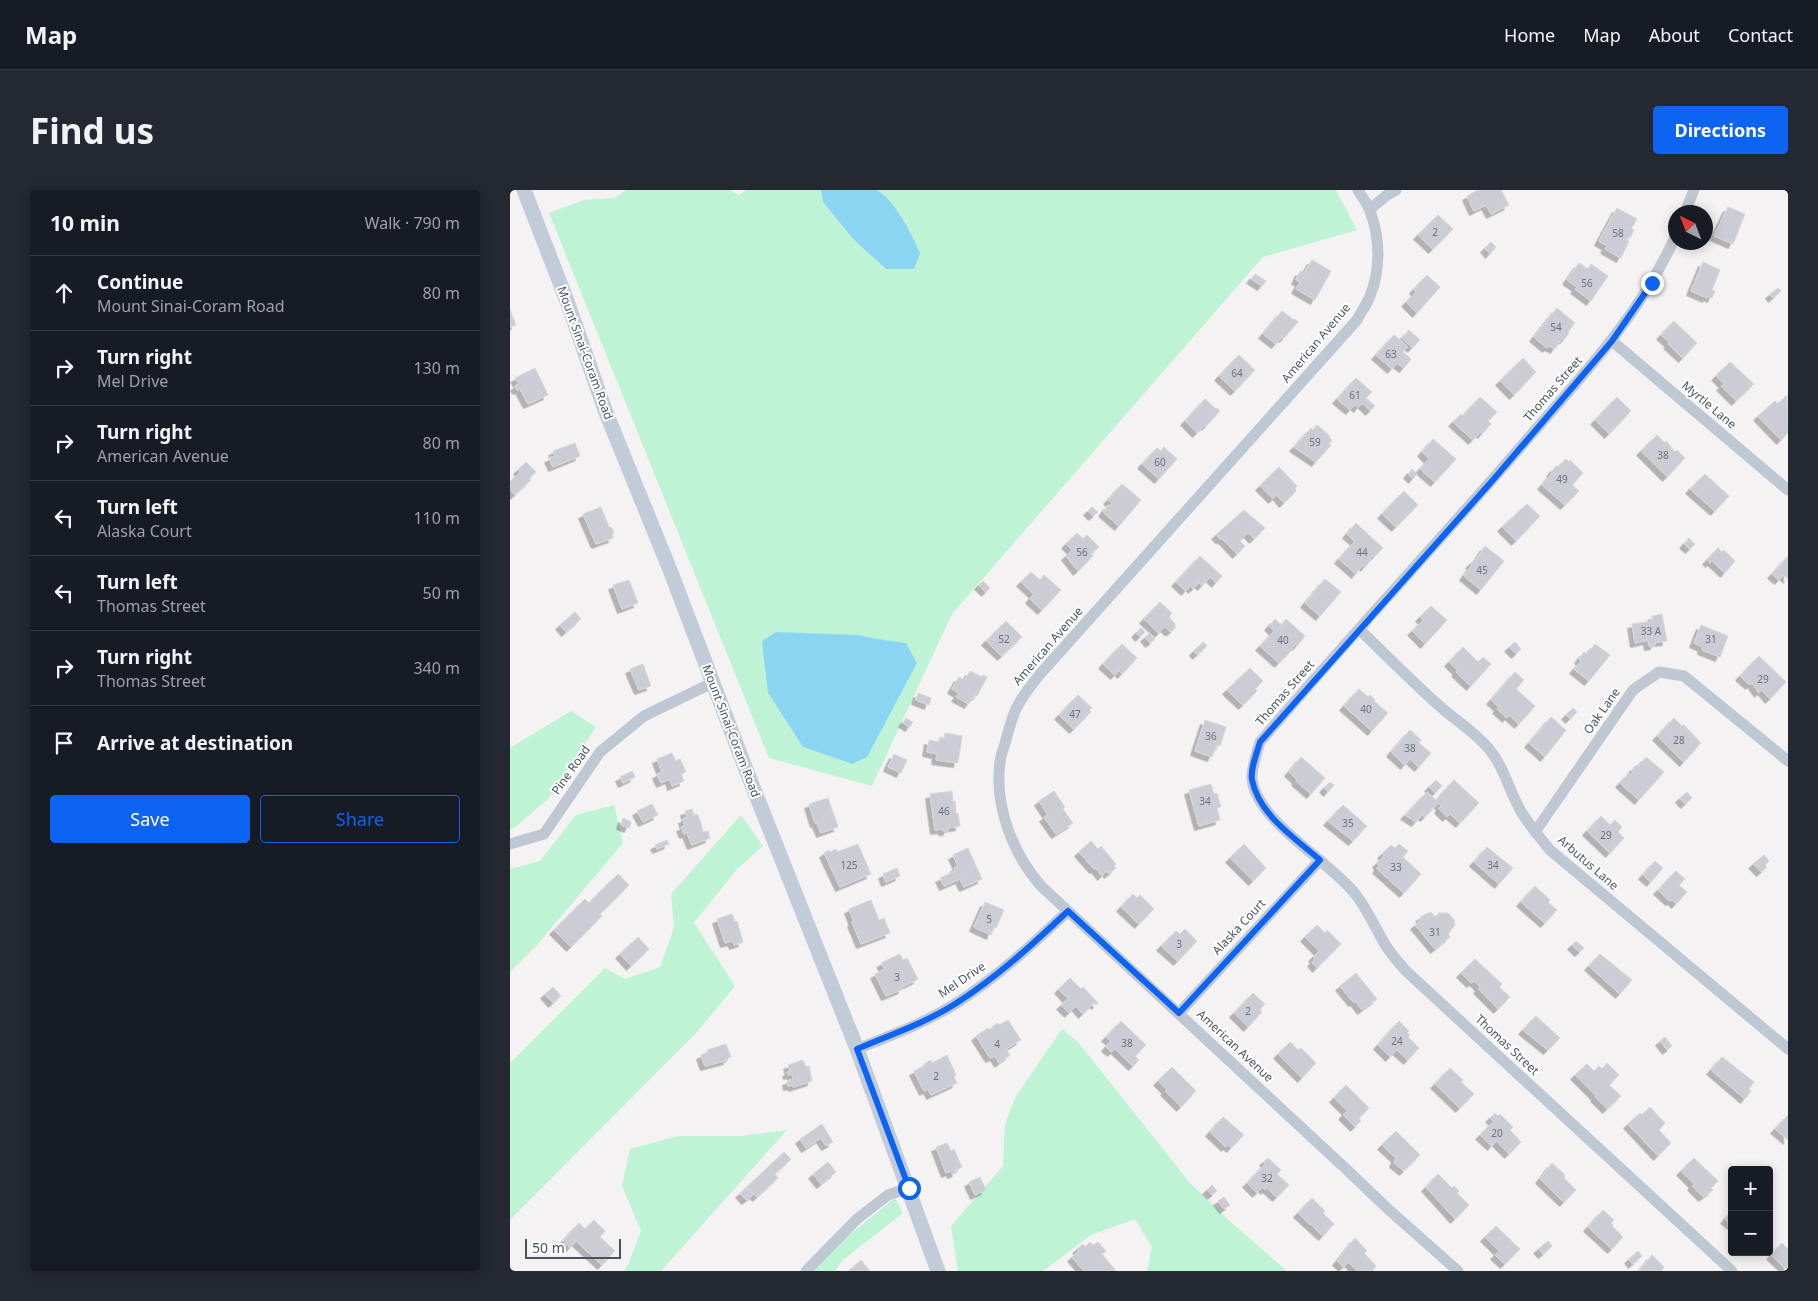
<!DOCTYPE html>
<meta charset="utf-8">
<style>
body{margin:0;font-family:"Noto Sans",sans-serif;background:#242831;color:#f1f3f6}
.controls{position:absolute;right:15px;bottom:15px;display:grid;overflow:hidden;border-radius:5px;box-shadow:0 2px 12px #0003}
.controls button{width:45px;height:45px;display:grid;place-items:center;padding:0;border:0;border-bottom:1px solid #363941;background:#171b24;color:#f1f3f6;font:25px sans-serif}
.compass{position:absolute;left:1158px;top:15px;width:45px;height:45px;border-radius:50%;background:#171b24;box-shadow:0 2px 12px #0003;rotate:318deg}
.scale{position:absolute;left:15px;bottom:12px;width:96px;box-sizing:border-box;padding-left:5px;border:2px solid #485461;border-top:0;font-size:14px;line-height:18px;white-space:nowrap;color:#485461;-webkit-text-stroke:4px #fff;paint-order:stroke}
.stop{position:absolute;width:15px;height:15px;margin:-11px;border:4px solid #0e64f2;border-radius:50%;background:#fff}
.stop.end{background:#0e64f2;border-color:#fff;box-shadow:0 1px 5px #0008}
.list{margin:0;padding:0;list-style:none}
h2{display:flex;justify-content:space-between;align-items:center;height:65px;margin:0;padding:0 20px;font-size:21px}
h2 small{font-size:16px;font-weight:400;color:#9ea1a6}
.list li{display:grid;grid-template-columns:32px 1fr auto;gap:15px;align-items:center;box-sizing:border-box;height:75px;padding:0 20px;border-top:1px solid #363941}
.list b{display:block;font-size:19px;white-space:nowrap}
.list p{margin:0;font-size:16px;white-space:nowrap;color:#9ea1a6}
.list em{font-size:16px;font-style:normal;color:#9ea1a6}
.actions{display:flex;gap:10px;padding:15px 20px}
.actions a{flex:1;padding:11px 0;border:1px solid #0e64f2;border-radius:5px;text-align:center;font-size:18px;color:#0e64f2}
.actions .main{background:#0e64f2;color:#fff}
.icon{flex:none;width:28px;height:28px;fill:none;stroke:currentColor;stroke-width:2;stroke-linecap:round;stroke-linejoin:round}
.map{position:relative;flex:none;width:1278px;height:1081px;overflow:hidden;border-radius:5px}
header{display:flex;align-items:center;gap:30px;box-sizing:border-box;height:70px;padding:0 25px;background:#171b24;border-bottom:1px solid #363941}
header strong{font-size:24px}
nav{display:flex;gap:28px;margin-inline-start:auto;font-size:18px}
.intro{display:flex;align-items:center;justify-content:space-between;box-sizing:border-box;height:120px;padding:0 30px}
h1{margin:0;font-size:35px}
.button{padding:12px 22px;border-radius:5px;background:#0e64f2;color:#fff;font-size:18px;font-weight:700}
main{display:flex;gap:30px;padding:0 30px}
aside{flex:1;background:#171b24;border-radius:5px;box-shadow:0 2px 12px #0003}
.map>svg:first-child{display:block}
</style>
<header>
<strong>Map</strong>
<nav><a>Home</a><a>Map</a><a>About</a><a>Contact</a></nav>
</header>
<div class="intro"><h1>Find us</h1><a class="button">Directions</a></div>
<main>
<aside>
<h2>10 min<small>Walk · 790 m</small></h2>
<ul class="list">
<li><svg class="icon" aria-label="ahead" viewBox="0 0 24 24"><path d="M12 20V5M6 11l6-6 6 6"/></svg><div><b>Continue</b><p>Mount Sinai-Coram Road</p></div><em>80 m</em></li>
<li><svg class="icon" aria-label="right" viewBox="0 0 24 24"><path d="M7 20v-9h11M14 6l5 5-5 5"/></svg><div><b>Turn right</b><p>Mel Drive</p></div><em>130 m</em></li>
<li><svg class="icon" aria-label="right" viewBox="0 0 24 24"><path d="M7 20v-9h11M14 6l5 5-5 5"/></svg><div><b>Turn right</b><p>American Avenue</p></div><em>80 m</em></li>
<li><svg class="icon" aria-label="left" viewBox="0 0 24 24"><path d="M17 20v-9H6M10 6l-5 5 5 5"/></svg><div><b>Turn left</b><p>Alaska Court</p></div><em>110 m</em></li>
<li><svg class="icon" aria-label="left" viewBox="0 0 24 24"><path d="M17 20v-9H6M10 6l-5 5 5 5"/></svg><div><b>Turn left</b><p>Thomas Street</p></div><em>50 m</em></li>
<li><svg class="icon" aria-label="right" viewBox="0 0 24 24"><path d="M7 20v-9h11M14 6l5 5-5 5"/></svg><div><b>Turn right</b><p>Thomas Street</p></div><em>340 m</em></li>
<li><svg class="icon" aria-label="arrive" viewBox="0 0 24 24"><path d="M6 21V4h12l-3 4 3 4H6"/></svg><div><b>Arrive at destination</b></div></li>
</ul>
<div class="actions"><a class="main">Save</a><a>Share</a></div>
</aside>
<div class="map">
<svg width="1278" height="1081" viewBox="0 0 1278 1081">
<defs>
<filter id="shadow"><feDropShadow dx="-4.5" dy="4.5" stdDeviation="0" flood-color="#0004"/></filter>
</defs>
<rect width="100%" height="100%" fill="#f4f2f2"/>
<path fill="#bff3d6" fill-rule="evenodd" d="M116,0H220L229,5L236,0H311L313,12L344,50L376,79L380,12L365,0H826L847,40L753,67L442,424L362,596L259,568L39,23L74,10L104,8ZM348,445L367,449L342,574L293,557L258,503Z
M61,521L86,537L38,609L4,638L0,639V558Z
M104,615L113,653L27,755L0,782V679L30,671L66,625Z
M231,625L253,656L227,679L184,733L225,796L188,841L0,1030V873L95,778L115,789L150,777L164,737L161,704Z
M552,839L568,852L680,993L721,1032L777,1081H637L642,1057L625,1029L581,1045L533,1081H448L441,1036L493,976L495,934L506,906Z
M277,940L151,1081H114L118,1075L131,1041L112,996L120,959L168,946H231Z
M385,1008L393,1023L333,1070L325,1081H301L322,1059Z"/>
<path fill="#8ad6f2" d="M311,0C321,0 360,0 366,0C384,8 402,45 410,63L404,79H376L344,50L313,12Z
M266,442L348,445L367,449L396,453L407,473L357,567L342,574L293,557L258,503L252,451Z"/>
<path fill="#cccdd4" stroke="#d6d7dd" filter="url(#shadow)" d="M968,0H991L999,15L981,24L976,15L964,21L957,6Z
M1218,17L1235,24L1223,54L1204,46Z
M1107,18L1127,29L1121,39L1124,40L1120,48L1118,47L1116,50L1119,51L1111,68L1095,59L1097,56L1089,51Z
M928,25L943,39L923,59L908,45Z
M981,52L986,57L980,64L975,58Z
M802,70L821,81L805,110L786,99L790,92L786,90L790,81L794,83Z
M1193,72L1210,80L1202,100L1205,101L1202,108L1198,106L1197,108L1181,101Z
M1069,73L1078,79L1081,74L1098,86L1081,111L1065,99L1067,97L1057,90Z
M745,84L756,91L752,96L741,89Z
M917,85L930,97L907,123L896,112L906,102L904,99Z
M1268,98L1271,101L1263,108L1260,104Z
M1047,118L1065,133L1058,142L1059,143L1054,150L1052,148L1045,159L1039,156L1037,158L1024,147Z
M0,120L6,135L0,137Z
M772,121L784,130L785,129L788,132L774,148L772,147L766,154L753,144Z
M1164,131L1187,153L1173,168L1158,154L1160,153L1151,145Z
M899,140L910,150L902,158L892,148Z
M884,145L898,157L893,162L901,169L894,178L887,173L882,179L866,165Z
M729,165L745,180L725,201L709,186Z
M1013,168L1026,182L1004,205L990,191Z
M1220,172L1244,194L1226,211L1211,196L1214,194L1206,186Z
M25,178L38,205L18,214L10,199L7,200L5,196L9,194L5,188Z
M846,188L862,202L856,208L865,216L860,221L852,213L848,218L845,215L840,220L827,209Z
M1277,205L1278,243L1271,250L1248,226L1265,211L1268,214Z
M970,207L987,222L978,231L981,234L972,244L970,242L963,250L943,232L951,224L953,226Z
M1107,207L1121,221L1099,244L1085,230Z
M695,209L706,219L707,218L710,221L696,236L695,235L687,243L675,231Z
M807,235L820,246L819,247L822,250L819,254L821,255L806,272L784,257L801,238L803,240Z
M1147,245L1155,253L1156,251L1165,262L1167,260L1175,268L1157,287L1131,261Z
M923,249L946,269L925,292L910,279L919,269L912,262Z
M65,253L70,266L43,277L39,268L45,266L43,261Z
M654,257L667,269L649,289L632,274L647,258L651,261Z
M1056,269L1059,272L1060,270L1073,283L1062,295L1069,301L1055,315L1032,295L1042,283L1041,282L1046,276L1048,277Z
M16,272L26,282L19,289L21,290L5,305L0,300V292L10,282L8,280Z
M769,277L787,296L785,299L786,301L774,313L767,305L763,309L750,296Z
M902,279L907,284L903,289L898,284Z
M1195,284L1219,306L1205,321L1180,299Z
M612,294L631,310L609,336L593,322L598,315L600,316L602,313L598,310Z
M894,301L908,315L886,337L872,324Z
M1017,314L1030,326L1006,351L992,337Z
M91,317L99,337L102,338L104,343L102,344L103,348L86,354L73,324Z
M582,317L588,322L583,326L578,321Z
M734,320L755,338L744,349L738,343L730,351L735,356L727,364L713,349H710L706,345Z
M846,333L873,358L864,367L862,366L860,369L861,370L855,377L853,375L846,384L829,369L845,351L837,344Z
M567,343L573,349L577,345L589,357L581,364L583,366L568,381L556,366L562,360L556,354Z
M1179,348L1185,354L1180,359L1174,354Z
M975,356L994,371L971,400L954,386L962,375L960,374L965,369L966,370Z
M1208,358L1212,362L1214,360L1225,371L1215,383L1202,371L1200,373L1197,370Z
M690,366L712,386L706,393L700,387L692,396L689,393L683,399L680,396L676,401L666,392Z
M1278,366V389L1274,385L1269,390L1262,384Z
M521,382L530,390L534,385L551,400L532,420L520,409L524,404L511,392Z
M815,389L831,402L810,426L795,413Z
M119,390L128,413L112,419L103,395Z
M473,391L480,398L476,402L469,395Z
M650,412L662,423L659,427L665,434V438L662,441H659L655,437L649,443L634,429Z
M921,416L937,430L915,454L902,441L913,430L910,427Z
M65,422L71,429L56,442L50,435Z
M1152,424L1157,451L1145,452V455L1139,456L1138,450L1125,453L1122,434L1143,431L1142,426Z
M765,429L771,435L776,429L795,446L787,456L785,454L782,458L783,459L769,473L750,456L764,441L759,436Z
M496,431L512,447L492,466L476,451Z
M1191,435L1218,446L1210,467L1192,460L1193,457L1184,453Z
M631,438L635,442L630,447L626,443Z
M640,443L645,449L640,453L635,447Z
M693,452L697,456L687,465L684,461Z
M1005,452L1011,459L1006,464L999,457Z
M612,454L627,468L612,484L609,481L605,485L593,474Z
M1085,454L1100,465L1079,491L1064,479L1071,471L1069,469L1074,462L1077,465Z
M953,457L968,472L973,467L981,474L961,496L946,482L948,481L939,472Z
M1249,466L1276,492L1260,509L1252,500L1249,503L1242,493L1240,495L1230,486Z
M133,474L141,496L129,500L120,479Z
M740,478L753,491L745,499L747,501L733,515L717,500Z
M460,481L472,487L473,485L477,487L467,506L465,505L459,514L446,507L449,503L442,499L449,487L455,490Z
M1005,482L1014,490L1006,499L1025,516L1009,534L999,525L997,528L987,519L989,517L981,510Z
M849,499L858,507L860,505L865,510L864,511L878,523L862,541L834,516Z
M408,503L421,508L419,515L406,510Z
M568,505L582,518L579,520L581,522L564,539L549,525Z
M1063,518L1067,522L1060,529L1056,525Z
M1041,527L1056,540L1035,567L1019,553Z
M396,528L403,532L400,537L393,533Z
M1164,528L1172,536L1174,535L1191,553L1174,572L1147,546Z
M695,530L716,537L710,556L707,555L702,567L685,561Z
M900,540L911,550L909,553L921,563L909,577L900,569L895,575L881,562Z
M435,543L452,546L448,573L426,570L427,564L417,562L419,550L429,552V549H434Z
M162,563L166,571L170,569L176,582L171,584L174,591L162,596L160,589L151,593L147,584L152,582L147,569Z
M384,564L397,570L391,583L378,577Z
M791,567L815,588L801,604L786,591L787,589L779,582Z
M1136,567L1154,582L1129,610L1110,593L1119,583L1121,585L1123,582L1121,581L1126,575L1128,577Z
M122,581L125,587L113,593L110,587Z
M926,590L932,596L925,603L919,597Z
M944,590L969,613L950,633L940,624L937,627L929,619L931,616L928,613L915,627L912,625L906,632L895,625L917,602L926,610Z
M820,592L824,595L818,602L814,598Z
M701,594L704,604L707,603L711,617L707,618L710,630L689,636L679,600Z
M442,601L443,612L445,611L446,624L448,623L450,636L438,638V641H433V639L425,640L420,604Z
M544,601L555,617L553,619L563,633L546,644L534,627L538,625L529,611Z
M1177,602L1182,608L1175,614L1170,608Z
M318,608L328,637L311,643L307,633H305L299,614Z
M142,614L148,625L133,632L127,621Z
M833,615L857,636L843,651L818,631Z
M182,619L184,625L187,624L191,633L193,642L198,641L200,648L182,655L177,643L174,644L171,637L175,636L173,629L177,627L175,621Z
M1091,626L1100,635L1105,630L1112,637L1108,642L1114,648L1100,663L1077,641Z
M113,628L121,632L119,638L111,635Z
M157,650L159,654L147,659L145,655Z
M581,651L588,659L591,656L606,674L604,676L606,678L599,684L597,681L592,686L586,678L584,679L569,662Z
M348,654L361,684L330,697L314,663L319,660L320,662L326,659L327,662Z
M734,654L756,678L743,691L720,668Z
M889,654L898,661L893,667L911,684L894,703L867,679L869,676L867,673L874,666L872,664L881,655L885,658Z
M977,657L1003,678L989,694L964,672Z
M458,658L472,689L454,697L450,689L434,696L430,688L445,681L444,678L448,676L443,665Z
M1254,665L1259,671L1255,675L1257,677L1251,682L1243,674Z
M1145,671L1153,678L1141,692L1133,685Z
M387,678L390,686L376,692L373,684Z
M1166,681L1175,689L1169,695L1177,702L1166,714L1162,710L1160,711L1148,700Z
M108,684L119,695L90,724L92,726L61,757L44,740L75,709L79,713Z
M1025,696L1040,710L1038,712L1047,720L1035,733L1011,712Z
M623,704L627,708L630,705L644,719L629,734L611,717Z
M361,710L369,730L374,728L380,743L351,754L342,732H344L339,719Z
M475,712L494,720L486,738L484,737L481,745L464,737Z
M921,722L925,727L929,723H938L944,730L945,735L938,744L940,747L925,759L905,735L912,729L910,727Z
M222,724L225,732L227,731L233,752L224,755L222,751L215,753L207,729Z
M807,735L815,743L817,740L831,754L807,778L802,772L805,769L803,767L809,761L795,747Z
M675,739L687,751L668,771L651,756L666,741L670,744Z
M128,747L139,759L121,776L110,764Z
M1066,751L1074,758L1069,762L1062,755Z
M390,764L393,770L397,768L408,789L392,797L393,799L376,806L365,784L375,779L371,773Z
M1090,764L1122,790L1110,804L1079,776Z
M965,769L992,794L989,797L1000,807L988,819L968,799L970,797L964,791L961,793L951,783Z
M846,783L867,809L852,820L845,811L843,812L830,796Z
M560,788L571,799L573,797L588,813L586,815L584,813L573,824L566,816L559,823L551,815L558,809L549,799Z
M43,797L51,806L43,813L35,804Z
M743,803L755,814L750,819L752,822L738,837L724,823Z
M1026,826L1050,848L1038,860L1013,840Z
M498,830L511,850L496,859L500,865L489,873L485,866L480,868L466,846L478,838L480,841L483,839L482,837L488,833L489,835Z
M611,831L636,855L625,866L629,870L623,876L605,859L602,862L596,857L601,851L596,847Z
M889,831L899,841L897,843L900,845L898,847L909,858L898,870L887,860L880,867L868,855Z
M1155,847L1162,856L1157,860L1150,851Z
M780,852L788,860L791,858L806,873L792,888L768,864Z
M216,854L221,867L217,868L218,870L195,876L191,865L198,862L197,860Z
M437,865L446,885L444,887L447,893L421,905L418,899L414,901L404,881L415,876L414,874L421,870L422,873Z
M1212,867L1244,892L1239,899L1241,901L1235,909L1201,880Z
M293,870L296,877L299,876L302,891L283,897L282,895L278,896L277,891L283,889L282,884L278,885L277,882L280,881L278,875Z
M1097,873L1109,885L1099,895L1111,906L1097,919L1085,907L1086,906L1065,885L1077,874L1084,881L1089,876L1092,879Z
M662,877L686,901L671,917L655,901L657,900L648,891Z
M940,878L953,890L951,892L964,904L950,918L925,894Z
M836,895L859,918L849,928L851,931L845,937L833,925L837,921L824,908Z
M1140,917L1155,933L1149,940L1161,953L1148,966L1118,934L1130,923L1132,925Z
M985,923L988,926L990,924L1003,937L1000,940L1011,952L999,964L986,951L982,956L970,945L984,931L980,928Z
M1278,925V950L1265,939Z
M713,927L734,945L721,958L718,955L716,957L700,942Z
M312,934L323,952L316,956L311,948L296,958L290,949Z
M886,941L910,965L894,981L884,973L886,968L872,955Z
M437,953L441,961L444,959L452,977L446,980L447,982L442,984L441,981L436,983L426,957Z
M274,962L281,969L265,984L268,988L247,1007L237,997Z
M758,968L771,980L767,984L779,995L767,1007L757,998L755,1000L753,997L747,1003L737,993L756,973L754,971Z
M1184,968L1208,991L1201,998L1203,1000L1193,1007L1182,996L1184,994L1171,981Z
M318,972L326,982L311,994L303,984Z
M1042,973L1054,984V988L1066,1000L1054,1012L1030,989Z
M928,984L942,998L944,996L949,1001L947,1003L959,1015L945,1029L916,997Z
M470,987L476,1000L465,1005L459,992Z
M702,995L707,1001L702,1005L697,1000Z
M237,998L243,1005L236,1010L230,1003Z
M714,1007L720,1015L714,1019L708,1011Z
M802,1008L815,1021L813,1023L824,1034L813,1046L788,1023Z
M1093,1020L1104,1030L1101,1033L1103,1035L1102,1036L1113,1047L1102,1059L1078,1037Z
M1222,1021V1035L1215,1029Z
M84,1030L95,1041L90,1047L105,1061L92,1075L66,1051L60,1058L53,1051L69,1033L75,1039Z
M986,1036L1010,1059L995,1074L985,1065L989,1061L975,1047Z
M845,1048L857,1061L854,1063L866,1076L862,1081H847L839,1072L833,1077L827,1071Z
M1038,1051L1042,1056L1033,1064L1028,1059Z
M580,1052L583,1055L588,1052L596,1061L592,1064L606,1081H574L562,1067L569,1061L567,1059L573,1054L575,1057Z
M1272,1053L1278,1059V1081L1261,1065Z
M1128,1061L1132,1066L1123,1074L1119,1069Z
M1142,1065L1154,1077L1151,1081H1129Z
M351,1070L360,1081H339Z"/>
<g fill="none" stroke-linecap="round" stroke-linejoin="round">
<path stroke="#bfc8d2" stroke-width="11" d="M848,0C852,7 857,13 860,21C870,47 871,79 860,106C857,114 851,122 847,130L531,483C522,494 513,505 507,517C502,526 500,537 497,546C495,555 491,564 490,572C484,616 503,664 531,696L835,978L878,1019L948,1081
M860,19L877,5L886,0
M1175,22L1184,0
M1166,45C1132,122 1075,183 1020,246C932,349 838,448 750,552C747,563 741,578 742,589C747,632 820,671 846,705C857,719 864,735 873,751C879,762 888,772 896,781L1222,1081
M1102,151L1278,300
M850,440C877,466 904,494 933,519C948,532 966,543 979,559C995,578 999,602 1012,623C1020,636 1030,648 1040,660L1278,859
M1025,642L1123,500L1149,482L1174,486L1278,571
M0,654L34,644L90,562L134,526L202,493
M669,823L810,670
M347,859C380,846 415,833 445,814C486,788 522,755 558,721
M296,1081L347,1029L378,1005L399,998"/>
<path stroke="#c2ccd9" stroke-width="15" d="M14,0L57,111L95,220L160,380L235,577L347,859L428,1081"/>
</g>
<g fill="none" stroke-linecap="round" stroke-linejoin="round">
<path stroke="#0e64f2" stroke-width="6" d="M399,998L347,859C380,845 415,833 445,814C486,788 522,755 558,721L669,823L810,670C785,648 749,625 742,590C740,579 747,563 750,552L983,290L1102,151L1142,93"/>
</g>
<g text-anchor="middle" stroke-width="4" stroke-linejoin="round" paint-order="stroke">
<g font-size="10" fill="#69727e">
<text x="925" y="46">2</text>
<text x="1108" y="47">58</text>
<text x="1077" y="97">56</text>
<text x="1046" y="141">54</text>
<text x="881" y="168">63</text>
<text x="727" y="187">64</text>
<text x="845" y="209">61</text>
<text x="805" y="256">59</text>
<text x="1153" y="269">38</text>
<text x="650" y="276">60</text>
<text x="1052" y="293">49</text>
<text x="572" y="366">56</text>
<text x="852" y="366">44</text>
<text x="972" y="384">45</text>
<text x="1141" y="445">33 A</text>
<text x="494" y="453">52</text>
<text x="1201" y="453">31</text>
<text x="773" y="454">40</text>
<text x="1253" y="493">29</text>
<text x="856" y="523">40</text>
<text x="565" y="528">47</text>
<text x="701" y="550">36</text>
<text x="1169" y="554">28</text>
<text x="900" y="562">38</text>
<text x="695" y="615">34</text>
<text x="434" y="625">46</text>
<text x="838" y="637">35</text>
<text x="1096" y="649">29</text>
<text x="339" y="679">125</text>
<text x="983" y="679">34</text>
<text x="886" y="681">33</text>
<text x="479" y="733">5</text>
<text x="925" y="746">31</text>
<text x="669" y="758">3</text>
<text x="387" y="791">3</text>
<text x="738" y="825">2</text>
<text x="887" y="855">24</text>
<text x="617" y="857">38</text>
<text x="487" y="858">4</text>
<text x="426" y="890">2</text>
<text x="987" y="947">20</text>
<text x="757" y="992">32</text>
</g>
<g font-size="12" fill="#485461" stroke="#fff">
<text transform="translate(806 153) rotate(-50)" y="4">American Avenue</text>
<text transform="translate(75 163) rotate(70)" y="4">Mount Sinai-Coram Road</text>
<text transform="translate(1043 199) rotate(-49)" y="4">Thomas Street</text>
<text transform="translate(1199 215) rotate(40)" y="4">Myrtle Lane</text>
<text transform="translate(538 456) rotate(-49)" y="4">American Avenue</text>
<text transform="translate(775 503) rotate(-49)" y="4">Thomas Street</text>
<text transform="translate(1092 521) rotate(-55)" y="4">Oak Lane</text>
<text transform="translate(221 541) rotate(69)" y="4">Mount Sinai-Coram Road</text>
<text transform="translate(61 580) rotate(-55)" y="4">Pine Road</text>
<text transform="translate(1078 673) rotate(41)" y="4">Arbutus Lane</text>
<text transform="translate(729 737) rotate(-47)" y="4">Alaska Court</text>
<text transform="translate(452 790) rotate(-34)" y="4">Mel Drive</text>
<text transform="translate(997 855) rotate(43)" y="4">Thomas Street</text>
<text transform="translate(725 856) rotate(43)" y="4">American Avenue</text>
</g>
</g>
</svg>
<div class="controls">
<button>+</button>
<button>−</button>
</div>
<svg class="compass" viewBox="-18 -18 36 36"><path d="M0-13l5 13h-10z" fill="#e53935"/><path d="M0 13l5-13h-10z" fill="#9ea1a6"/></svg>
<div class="scale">50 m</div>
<div class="stop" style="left:399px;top:998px"></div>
<div class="stop end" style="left:1142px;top:93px"></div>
</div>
</main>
